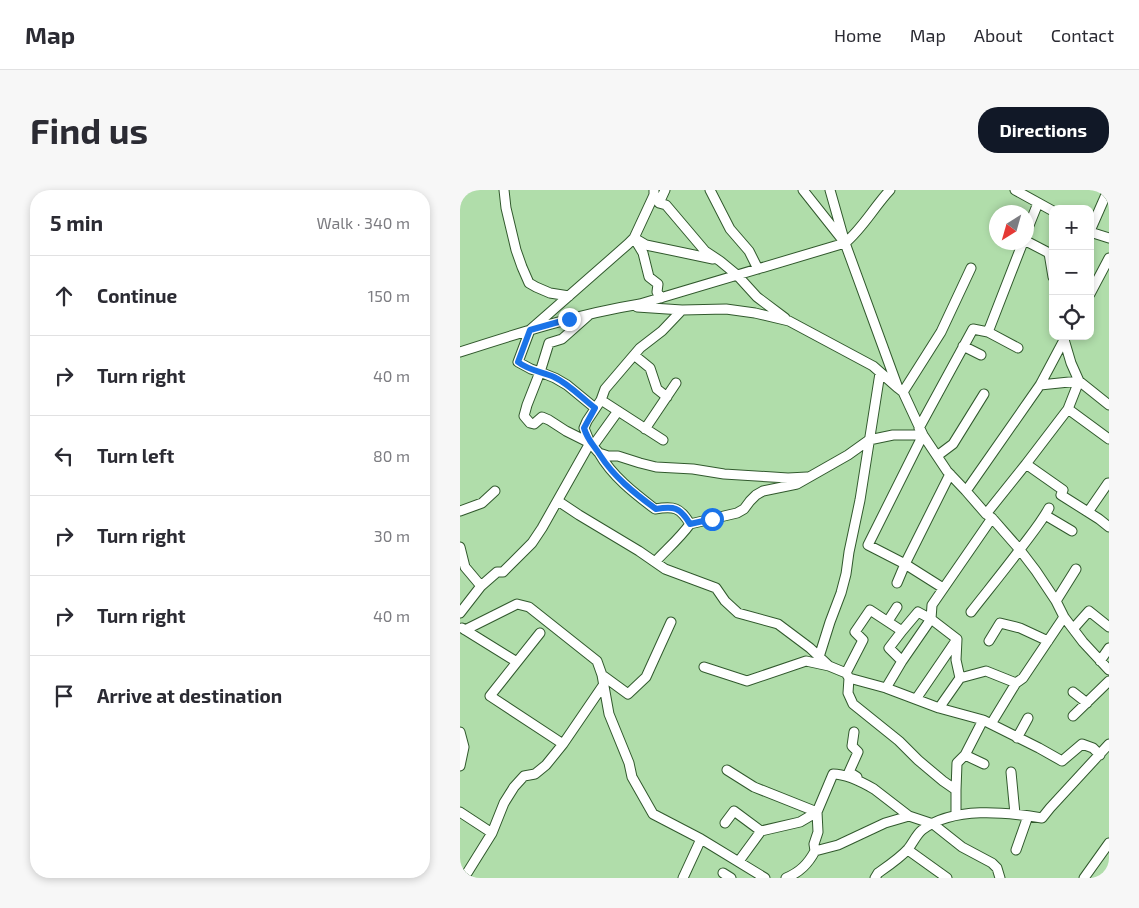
<!DOCTYPE html>
<meta charset="utf-8">
<style>
body{margin:0;font-family:"Exo 2",sans-serif;background:#f7f7f7;color:#2b2b33}
.controls{position:absolute;right:15px;top:15px;display:grid;overflow:hidden;border-radius:10px;box-shadow:0 2px 8px #0003}
.controls button{width:45px;height:45px;display:grid;place-items:center;padding:0;border:0;border-bottom:1px solid #e1e1e2;background:#fff;color:#2b2b33;font:25px sans-serif}
.compass{position:absolute;left:529px;top:15px;width:45px;height:45px;border-radius:50%;background:#fff;box-shadow:0 2px 8px #0003;rotate:217deg}
.stop{position:absolute;width:15px;height:15px;margin:-11px;border:4px solid #1a73e8;border-radius:50%;background:#fff}
.stop.end{background:#1a73e8;border-color:#fff;box-shadow:0 1px 5px #0008}
.list{margin:0;padding:0;list-style:none}
h2{display:flex;justify-content:space-between;align-items:center;height:65px;margin:0;padding:0 20px;font-size:21px}
h2 small{font-size:16px;font-weight:400;color:#7c7c81}
.list li{display:grid;grid-template-columns:32px 1fr auto;gap:15px;align-items:center;box-sizing:border-box;height:80px;padding:0 20px;border-top:1px solid #e1e1e2}
.list b{display:block;font-size:19px;white-space:nowrap}
.list em{font-size:16px;font-style:normal;color:#7c7c81}
.icon{flex:none;width:28px;height:28px;fill:none;stroke:currentColor;stroke-width:2;stroke-linecap:round;stroke-linejoin:round}
.map{position:relative;flex:none;width:649px;height:688px;overflow:hidden;border-radius:20px}
header{display:flex;align-items:center;gap:30px;box-sizing:border-box;height:70px;padding:0 25px;background:#fff;border-bottom:1px solid #e1e1e2}
header strong{font-size:24px}
nav{display:flex;gap:28px;margin-inline-start:auto;font-size:18px}
.intro{display:flex;align-items:center;justify-content:space-between;box-sizing:border-box;height:120px;padding:0 30px}
h1{margin:0;font-size:35px}
.button{padding:12px 22px;border-radius:20px;background:#111827;color:#fff;font-size:18px;font-weight:700}
main{display:flex;gap:30px;padding:0 30px}
aside{flex:1;background:#fff;border-radius:20px;box-shadow:0 2px 8px #0003}
.map>svg:first-child{display:block}
</style>
<header>
<strong>Map</strong>
<nav><a>Home</a><a>Map</a><a>About</a><a>Contact</a></nav>
</header>
<div class="intro"><h1>Find us</h1><a class="button">Directions</a></div>
<main>
<aside>
<h2>5 min<small>Walk · 340 m</small></h2>
<ul class="list">
<li><svg class="icon" aria-label="ahead" viewBox="0 0 24 24"><path d="M12 20V5M6 11l6-6 6 6"/></svg><div><b>Continue</b></div><em>150 m</em></li>
<li><svg class="icon" aria-label="right" viewBox="0 0 24 24"><path d="M7 20v-9h11M14 6l5 5-5 5"/></svg><div><b>Turn right</b></div><em>40 m</em></li>
<li><svg class="icon" aria-label="left" viewBox="0 0 24 24"><path d="M17 20v-9H6M10 6l-5 5 5 5"/></svg><div><b>Turn left</b></div><em>80 m</em></li>
<li><svg class="icon" aria-label="right" viewBox="0 0 24 24"><path d="M7 20v-9h11M14 6l5 5-5 5"/></svg><div><b>Turn right</b></div><em>30 m</em></li>
<li><svg class="icon" aria-label="right" viewBox="0 0 24 24"><path d="M7 20v-9h11M14 6l5 5-5 5"/></svg><div><b>Turn right</b></div><em>40 m</em></li>
<li><svg class="icon" aria-label="arrive" viewBox="0 0 24 24"><path d="M6 21V4h12l-3 4 3 4H6"/></svg><div><b>Arrive at destination</b></div></li>
</ul>
</aside>
<div class="map">
<svg width="649" height="688" viewBox="0 0 649 688">
<rect width="100%" height="100%" fill="#b0ddaa"/>
<g fill="none" stroke-linecap="round" stroke-linejoin="round">
<g stroke="#31592d" stroke-width="11">
<path id="minor" d="M44,0L46,18L56,60L62,77L69,93L76,97L90,103L109,106
M205,0L199,13L206,15L245,61L260,71L277,85L297,107L325,128
M250,0L270,39L289,61L298,79
M370,0L385,53L438,198L443,202L463,245L487,281L506,301L526,324L532,328L560,360L576,381L596,411L604,427L623,452L649,480
M555,0L593,21
M0,1L1,0
M630,41L648,0
M630,42L649,48
M566,43L578,13
M566,51L589,63L593,87
M385,53C403,38 414,17 430,0
M630,104L649,68
M201,108L197,102L198,94L189,87L183,63L174,48L186,55L253,69
M177,117L222,120L266,119L295,123L329,131L413,176L438,198
M222,120L202,141L180,158L145,199L141,210L127,231L124,238L130,253L139,263L148,266H158L180,273L196,277L233,279L264,284L328,288L347,287
M129,125L102,149L89,153L80,182L95,188L107,195L135,218
M528,142L563,52
M603,146L611,173L619,191L608,219L566,274L603,300L601,305L639,329L649,337
M503,156L521,165
M0,162C59,143 118,124 180,114L385,53L343,0
M174,165L190,178L197,199L207,207
M580,195L619,191L649,215
M443,202L481,142L511,78
M141,210L203,250
M608,219L649,249
M459,238L513,139L528,142L558,158
M185,239L216,193
M130,253H135L158,221
M139,263C152,286 174,303 195,319C214,316 220,317 230,334
M477,266L493,254L524,204
M506,301L580,195L605,148
M98,311L119,325L179,361L205,379L256,398L265,411L278,423L318,434L350,458L369,476L386,483L389,488L426,498L479,518L523,530L579,558L602,571L622,554L633,558L640,565
M0,321L22,313L35,301
M628,322L648,293H649
M526,324L566,274
M585,325L612,341
M0,357L5,377L21,396
M195,372C207,359 220,348 230,334L277,323L284,319L290,311L296,305L303,301L337,294L388,265L409,250L433,245H463L408,355L445,374L437,393
M483,398L445,374L490,284
M596,411L616,379
M511,422C529,399 547,377 564,354C573,342 582,331 589,318
M0,423L21,396L37,382H43L72,353L82,338L130,253L106,241L89,230L82,227L74,234L70,233L64,226L67,215L80,182L71,179L58,172L70,140L168,54L174,48L194,5V0
M428,431L437,417
M2,438L57,472
M613,439L629,421L649,437
M5,440L57,414L69,417L137,471L142,485L168,504L186,487L211,432
M80,443L30,506L103,554
M529,451L540,433L560,438L588,451
M359,467L370,432L381,403L386,384L389,362L400,310L420,183
M442,471L429,458L442,441
M640,471L649,458
M244,477L287,491L346,471L369,476
M386,483L403,450L395,442L410,420L442,441L458,422L471,429L497,449L496,470L500,488L526,481L556,493
M142,485L149,524L169,573L172,587L193,624L241,649L305,688
M389,488L388,503L393,514L439,551L458,570L483,591L496,600V625
M426,498L442,471L471,429L472,415L532,328
M613,502L627,513
M456,509L497,449
M479,518L500,488
M613,526L649,491
M531,534L556,493L563,488L604,427
M0,542L4,557L0,576
M394,542L392,556L398,562L389,582L397,587
M557,548L568,528
M505,565L524,574
M267,580L294,597L357,622
M551,582L555,624
M496,600L497,573L505,565L523,530
M0,622L32,643
M265,633L274,621L301,641
M448,660L487,688
M556,660L568,626
M355,661L378,655L425,633L449,626
M279,671L301,641L340,632L357,622
M263,683L271,688
M4,688L32,643L44,613L54,597L64,586L75,584L86,575L103,554L144,494
M223,688L241,649
M326,688C340,682 348,674 355,661L354,654L358,642L357,622L373,584C387,584 402,592 414,599L449,626L473,634L502,657L532,673L537,678L540,688
M415,688L418,683C428,676 440,668 448,659C453,653 456,645 462,640C493,616 546,622 582,628L590,618L649,554
M624,688L649,653"/>
</g>
<use href="#minor" stroke="#fff" stroke-width="9"/>
</g>
<g fill="none" stroke-linecap="round" stroke-linejoin="round">
<path stroke="#1a73e8" stroke-width="6" d="M109,129L70,140L58,172C68,180 82,182 94,187C109,194 122,208 135,218L124,238C128,251 133,254 140,265C154,287 174,303 196,319C214,316 220,317 230,334L252,329"/>
</g>
</svg>
<div class="controls">
<button>+</button>
<button>−</button>
<button><svg class="icon" aria-label="locate" viewBox="0 0 24 24"><circle cx="12" cy="12" r="6"/><path d="M12 2v4M12 18v4M2 12h4M18 12h4"/></svg></button>
</div>
<svg class="compass" viewBox="-18 -18 36 36"><path d="M0-13l5 13h-10z" fill="#e53935"/><path d="M0 13l5-13h-10z" fill="#7c7c81"/></svg>
<div class="stop" style="left:252px;top:329px"></div>
<div class="stop end" style="left:109px;top:129px"></div>
</div>
</main>
